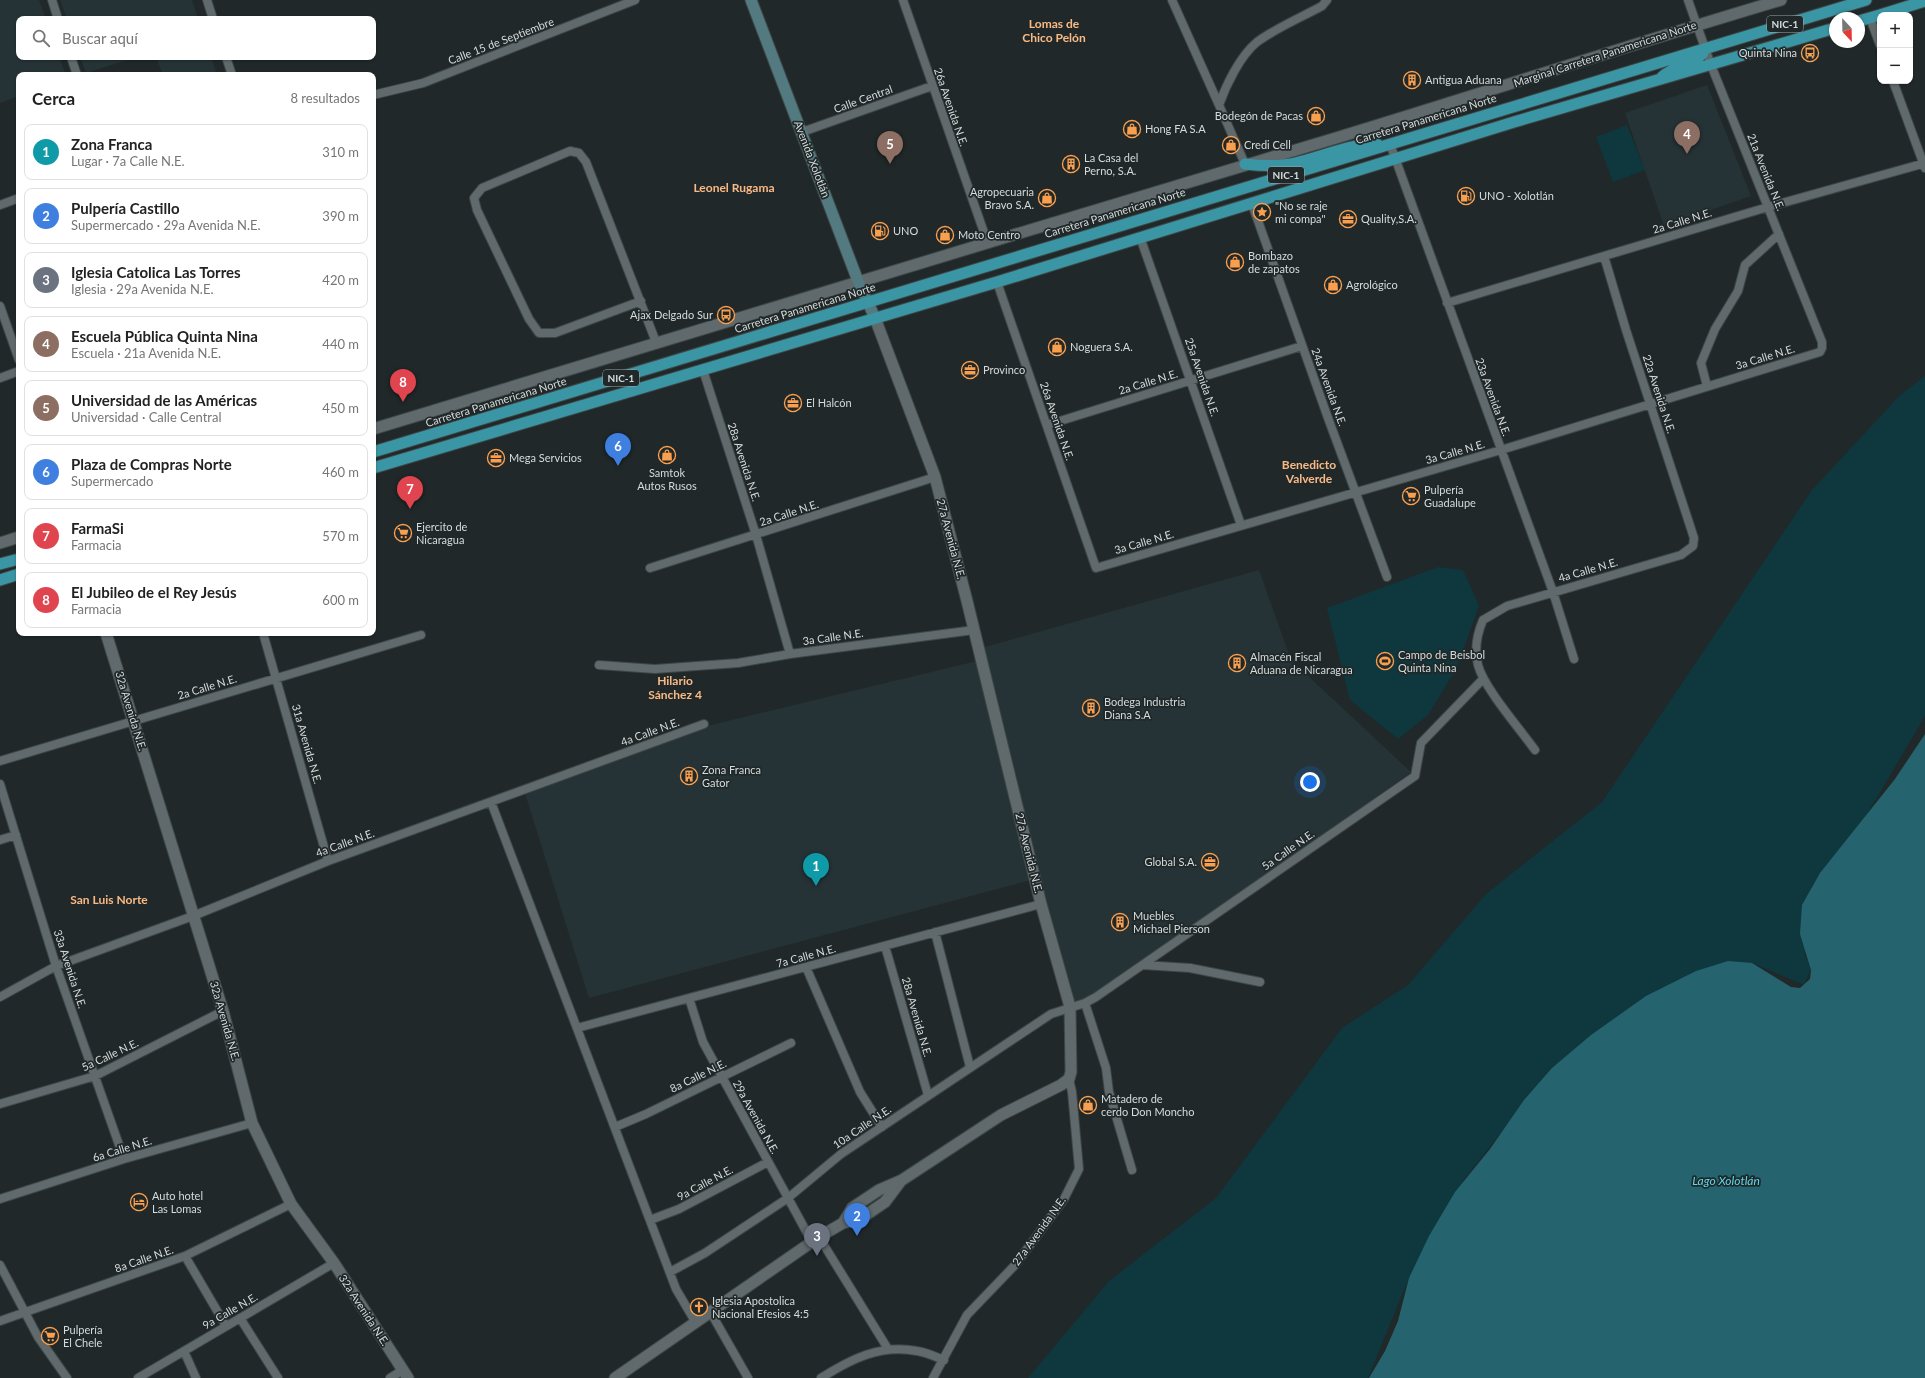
<!DOCTYPE html>
<html lang="es">
<meta charset="utf-8">
<style>
body{margin:0;font-family:Lato,sans-serif;background:#f2f2f2;color:#222}
.controls{position:absolute;right:12px;top:12px;display:grid;overflow:hidden;border-radius:8px;box-shadow:0 1px 3px #0004}
.controls button{width:36px;height:36px;display:grid;place-items:center;padding:0;border:0;border-bottom:1px solid #e0e0e0;background:#fff;color:#222;font:20px sans-serif}
.compass{position:absolute;left:1829px;top:12px;width:36px;height:36px;border-radius:50%;background:#fff;box-shadow:0 1px 3px #0004;rotate:158deg}
.you{position:absolute;left:1310px;top:782px;width:14px;height:14px;margin:-10px;border:3px solid #fff;border-radius:50%;background:#1a73e8;box-shadow:0 0 0 6px #1a73e833}
.badge{display:grid;place-items:center;width:26px;height:26px;border-radius:50%;background:#835a36;color:#fff;font-size:13px;font-weight:700}
.pin{position:absolute;translate:-50% -33px;filter:drop-shadow(0 1px 2px #0008)}
.pin::after{content:'';position:absolute;top:21px;width:14px;height:12px;background:inherit;clip-path:polygon(0 0,100% 0,50% 100%)}
.list{margin:0;padding:0;list-style:none}
h2{display:flex;justify-content:space-between;align-items:center;height:52px;margin:0;padding:0 16px;font-size:17px}
h2 small{font-size:13px;font-weight:400;color:#767676}
.list li{display:grid;grid-template-columns:26px 1fr auto;gap:12px;align-items:center;box-sizing:border-box;height:56px;margin:0 8px 8px;padding:0 8px;border:1px solid #e0e0e0;border-radius:8px}
.list b{display:block;font-size:15px;white-space:nowrap}
.list p{margin:0;font-size:13px;white-space:nowrap;color:#767676}
.list em{font-size:13px;font-style:normal;color:#767676}
.icon{flex:none;width:22px;height:22px;fill:none;stroke:currentColor;stroke-width:2;stroke-linecap:round;stroke-linejoin:round}
.map{position:relative;flex:none;width:1925px;height:1378px;overflow:hidden}
.search{position:absolute;background:#fff;box-shadow:0 1px 3px #0004;left:16px;top:16px;width:360px;height:44px;display:flex;align-items:center;gap:10px;box-sizing:border-box;padding:0 14px;border-radius:8px;color:#767676;font-size:15px}
.panel{position:absolute;background:#fff;box-shadow:0 1px 3px #0004;left:16px;top:72px;width:360px;height:564px;border-radius:8px}
.map>svg:first-child{display:block}
</style>
<div class="map">
<svg width="1925" height="1378" viewBox="0 0 1925 1378">
<rect width="100%" height="100%" fill="#202829"/>
<path fill="#253336" d="M0,0H39L46,19H19V57H59L66,75H19V96L0,103Z
M60,0H192L198,19H67Z
M80,57H137L86,73Z
M156,57H211L217,75H163Z
M1707,85L1751,196L1664,226L1625,113Z
M1259,570L1291,660L1411,772L1085,1003L1070,1007L1035,879L589,998L524,790L682,732L981,660L978,649Z"/>
<path fill="#0f373e" d="M1627,125L1645,170L1613,182L1596,137Z
M1925,376V716L1866,816L1813,885L1805,955L1811,969L1804,985L1752,963L1552,1068L1463,1181L1409,1278L1368,1378H1028L1109,1281L1216,1198L1342,1028L1408,985L1486,894L1602,802L1812,490L1900,395Z
M1438,567L1463,570L1479,606L1456,669L1428,715L1398,739L1350,700L1327,608Z"/>
<path fill="#25646e" d="M1925,734V1378H1369L1385,1351L1398,1321L1409,1278L1429,1236L1455,1192L1490,1149L1524,1100L1552,1068L1591,1035L1646,996L1696,971L1728,961L1752,963L1791,987L1800,988L1810,979L1811,970L1800,934L1802,905L1820,873L1895,779Z"/>
<g fill="none" stroke-linecap="round" stroke-linejoin="round">
<g stroke="#3e4646" stroke-width="10">
<path id="minor" d="M52,0L58,19
M207,0L213,19
M903,0L988,244
M1172,0L1219,105
M1870,18L1880,45
M71,57L77,75
M226,57L232,75
M1893,81L1925,168
M373,95L423,83L635,0
M802,132L932,86
M1390,144L1553,592L1574,659
M1245,164L1219,105C1226,85 1240,56 1257,42C1276,28 1302,17 1322,6L1327,0
M1252,204L1328,418L1387,577
M0,205L19,198
M1140,237L1241,525
M997,282L1096,568L1501,450L1820,352L1822,348V342L1711,65L1688,0
M641,301L555,333H539L529,319L477,210L474,198L482,188L570,151L579,153L586,162L656,342
M1447,303L1768,207L1925,163
M0,306L19,360
M703,370L756,535L790,654
M0,378L19,371
M1707,386L1701,363L1715,329L1738,291L1745,265L1779,234
M1047,425L1302,346
M650,568L935,477
M263,633L328,861
M599,665L655,669L738,663L790,654L974,630
M1535,750C1520,729 1484,688 1478,665C1474,649 1477,634 1483,620L1507,606L1681,555L1693,546L1694,538L1626,330L1604,256
M0,761L421,635
M0,784L56,966L124,1159
M491,802L676,1289L696,1323
M0,840L16,835
M935,932L970,1067
M885,946L928,1095
M1143,965L1190,968L1260,982
M806,967L860,1092L882,1127
M0,997L56,966L193,916L328,861L704,724
M689,998L703,1042L812,1242
M1085,1003L1106,1068L1109,1092L1132,1170
M577,1028L1041,904
M0,1104L95,1076L223,1011
M615,1127L646,1114L791,1043
M0,1199L124,1159L252,1123
M650,1220L679,1209L768,1162
M819,1237L888,1349
M185,1256L226,1326
M0,1265L38,1337L67,1378
M670,1272L705,1253L788,1198L841,1154L1051,1014L1085,1003L1096,997L1415,776L1421,743L1483,679
M711,1313L748,1378
M240,1318L278,1378
M0,1321L185,1256L291,1204
M184,1351L196,1378
M138,1378L334,1263
M390,1378L403,1370
M821,1378C851,1359 880,1344 917,1351C926,1352 936,1357 944,1360
M933,1378L967,1315L1016,1264L1064,1199L1079,1169L1072,1092L1069,1079"/>
</g>
<g stroke="#3e4646" stroke-width="13">
<path id="tertiary" d="M373,429C693,330 1015,235 1336,138C1484,93 1632,44 1781,0
M0,543L19,537
M106,633L223,1011L252,1123L291,1204L334,1263L408,1378
M843,1223L852,1208L879,1190L902,1180L1001,1115L1061,1085L1069,1079L1071,1072L1070,1007L1041,904L967,601L935,477L875,318
M615,1378L819,1237L843,1223L860,1219L885,1202L900,1182"/>
</g>
<g stroke="#3e4646" stroke-width="13">
<path id="secondary" d="M751,0L858,281L875,318"/>
</g>
<g stroke="#3e4646" stroke-width="13">
<path id="trunk" d="M1880,15L1925,1
M1859,21L1880,15
M1662,77C1675,65 1694,64 1703,53
M1245,164C1262,166 1278,167 1295,163C1323,157 1348,144 1377,144
M373,452L1866,0
M373,468L997,282L1514,122L1835,28
M0,564L19,559
M0,580L19,574"/>
</g>
<use href="#minor" stroke="#60696b" stroke-width="8"/>
<use href="#tertiary" stroke="#60696b" stroke-width="11"/>
<use href="#secondary" stroke="#527a80" stroke-width="11"/>
<use href="#trunk" stroke="#3a96a4" stroke-width="11"/>
</g>
<defs>
<g id="bus-ring" transform="scale(0.9)"><circle r="9.5" fill="#202829" stroke="#fa9f4e" stroke-width="1.5"/><path d="M-5-6H5V4H4V6H2V4H-2V6H-4V4H-5ZM-3.5-4V0h7V-4ZM-3.5 1.2v1.5H-2V1.2ZM2 1.2v1.5H3.5V1.2Z" fill="#fa9f4e"/></g>
<g id="building-ring" transform="scale(0.9)"><circle r="9.5" fill="#202829" stroke="#fa9f4e" stroke-width="1.5"/><path d="M-4-6H4V6H1V3H-1V6H-4ZM-2.5-4.3h1.7v1.8h-1.7ZM.8-4.3h1.7v1.8H.8ZM-2.5-1h1.7V.8h-1.7ZM.8-1h1.7V.8H.8Z" fill="#fa9f4e"/></g>
<g id="shop-ring" transform="scale(0.9)"><circle r="9.5" fill="#202829" stroke="#fa9f4e" stroke-width="1.5"/><path d="M-5-2.5h2.3a2.7 3.5 0 0 1 5.4 0H5L5.5 6h-11ZM-1.5-2.5h3a1.5 2.3 0 0 0-3 0Z" fill="#fa9f4e"/></g>
<g id="fuel-ring" transform="scale(0.9)"><circle r="9.5" fill="#202829" stroke="#fa9f4e" stroke-width="1.5"/><path d="M-5.5-6h7V0h2V4h1.3V-2.5L3-4.5l.8-.8L6-3V5H2.5V1h-1V6h-7ZM-4.2-4.7v3.2H.2V-4.7Z" fill="#fa9f4e"/></g>
<g id="sight-ring" transform="scale(0.9)"><circle r="9.5" fill="#202829" stroke="#fa9f4e" stroke-width="1.5"/><path d="M0-6L1.8-2.2L6-1.7L2.9 1.2L3.7 5.4L0 3.3L-3.7 5.4L-2.9 1.2L-6-1.7L-1.8-2.2Z" fill="#fa9f4e"/></g>
<g id="office-ring" transform="scale(0.9)"><circle r="9.5" fill="#202829" stroke="#fa9f4e" stroke-width="1.5"/><path d="M-6-3h4V-5.5h4V-3h4V5H-6ZM-1-4.5V-3h2v-1.5ZM-6 0V1H6V0Z" fill="#fa9f4e"/></g>
<g id="supermarket-ring" transform="scale(0.9)"><circle r="9.5" fill="#202829" stroke="#fa9f4e" stroke-width="1.5"/><path d="M-6-5.5h2.5l.6 2H6L4.5 2H-2.5L-4.4-4H-6ZM-1.5 3.2a1.3 1.3 0 1 0 .1 0ZM3 3.2a1.3 1.3 0 1 0 .1 0Z" fill="#fa9f4e"/></g>
<g id="stadium-ring" transform="scale(0.9)"><circle r="9.5" fill="#202829" stroke="#fa9f4e" stroke-width="1.5"/><path d="M0-5a6.5 5 0 1 0 0 10a6.5 5 0 1 0 0-10ZM-3.5-1.8h7v3.6h-7Z" fill="#fa9f4e"/></g>
<g id="hotel-ring" transform="scale(0.9)"><circle r="9.5" fill="#202829" stroke="#fa9f4e" stroke-width="1.5"/><path d="M-6-4.5h1.5V1H6V5H4.5V3h-9V5H-6ZM-4 0a1.8 1.8 0 1 1 3.6 0ZM.5 0V-2.5h3Q6-2.5 6 0Z" fill="#fa9f4e"/></g>
<g id="church-ring" transform="scale(0.9)"><circle r="9.5" fill="#202829" stroke="#fa9f4e" stroke-width="1.5"/><path d="M-1.2-6h2.4v3.5h3.3v2.4h-3.3V6h-2.4V-.1h-3.3v-2.4h3.3Z" fill="#fa9f4e"/></g>
</defs>
<g fill-rule="evenodd">
<use href="#bus-ring" x="1810" y="53"/>
<use href="#building-ring" x="1412" y="80"/>
<use href="#shop-ring" x="1316" y="116"/>
<use href="#shop-ring" x="1132" y="129"/>
<use href="#shop-ring" x="1231" y="145"/>
<use href="#building-ring" x="1071" y="164"/>
<use href="#fuel-ring" x="1466" y="196"/>
<use href="#shop-ring" x="1047" y="198"/>
<use href="#sight-ring" x="1262" y="212"/>
<use href="#office-ring" x="1348" y="219"/>
<use href="#fuel-ring" x="880" y="231"/>
<use href="#shop-ring" x="945" y="235"/>
<use href="#shop-ring" x="1235" y="262"/>
<use href="#shop-ring" x="1333" y="285"/>
<use href="#bus-ring" x="726" y="315"/>
<use href="#shop-ring" x="1057" y="347"/>
<use href="#office-ring" x="970" y="370"/>
<use href="#office-ring" x="793" y="403"/>
<use href="#shop-ring" x="667" y="455"/>
<use href="#office-ring" x="496" y="458"/>
<use href="#supermarket-ring" x="1411" y="496"/>
<use href="#supermarket-ring" x="403" y="533"/>
<use href="#stadium-ring" x="1385" y="661"/>
<use href="#building-ring" x="1237" y="663"/>
<use href="#building-ring" x="1091" y="708"/>
<use href="#building-ring" x="689" y="776"/>
<use href="#office-ring" x="1210" y="862"/>
<use href="#building-ring" x="1120" y="922"/>
<use href="#shop-ring" x="1088" y="1105"/>
<use href="#hotel-ring" x="139" y="1202"/>
<use href="#church-ring" x="699" y="1307"/>
<use href="#supermarket-ring" x="50" y="1336"/>
</g>
<g text-anchor="middle" stroke-width="3.5" stroke-linejoin="round" paint-order="stroke">
<g fill="#202829" stroke="#9fa5a6" stroke-width="1">
<rect x="1767" y="16" width="36" height="16" rx="3"/>
<rect x="1268" y="167" width="36" height="16" rx="3"/>
<rect x="603" y="370" width="36" height="16" rx="3"/>
</g>
<g font-size="10" font-weight="bold" fill="#d5dbdb">
<text x="1785" y="28">NIC-1</text>
<text x="1286" y="179">NIC-1</text>
<text x="621" y="382">NIC-1</text>
</g>
<g font-size="11" fill="#d5dbdb" stroke="#202829">
<text transform="translate(501 41) rotate(-21)" y="4">Calle 15 de Septiembre</text>
<text transform="translate(1605 54) rotate(-18)" y="4">Marginal Carretera Panamericana Norte</text>
<text transform="translate(863 99) rotate(-20)" y="4">Calle Central</text>
<text transform="translate(951 107) rotate(71)" y="4">26a Avenida N.E.</text>
<text transform="translate(1426 119) rotate(-17)" y="4">Carretera Panamericana Norte</text>
<text transform="translate(812 159) rotate(69)" y="4">Avenida Xolotlán</text>
<text transform="translate(1766 172) rotate(68)" y="4">21a Avenida N.E.</text>
<text transform="translate(1115 213) rotate(-17)" y="4">Carretera Panamericana Norte</text>
<text transform="translate(1682 221) rotate(-17)" y="4">2a Calle N.E.</text>
<text transform="translate(805 308) rotate(-17)" y="4">Carretera Panamericana Norte</text>
<text transform="translate(1765 357) rotate(-17)" y="4">3a Calle N.E.</text>
<text transform="translate(1202 377) rotate(71)" y="4">25a Avenida N.E.</text>
<text transform="translate(1148 382) rotate(-17)" y="4">2a Calle N.E.</text>
<text transform="translate(1329 387) rotate(70)" y="4">24a Avenida N.E.</text>
<text transform="translate(1659 394) rotate(72)" y="4">22a Avenida N.E.</text>
<text transform="translate(1493 397) rotate(70)" y="4">23a Avenida N.E.</text>
<text transform="translate(496 402) rotate(-17)" y="4">Carretera Panamericana Norte</text>
<text transform="translate(1057 421) rotate(71)" y="4">26a Avenida N.E.</text>
<text transform="translate(1455 452) rotate(-16)" y="4">3a Calle N.E.</text>
<text transform="translate(744 462) rotate(72)" y="4">28a Avenida N.E.</text>
<text transform="translate(789 513) rotate(-18)" y="4">2a Calle N.E.</text>
<text transform="translate(951 539) rotate(75)" y="4">27a Avenida N.E.</text>
<text transform="translate(1144 542) rotate(-16)" y="4">3a Calle N.E.</text>
<text transform="translate(1588 570) rotate(-16)" y="4">4a Calle N.E.</text>
<text transform="translate(833 637) rotate(-8)" y="4">3a Calle N.E.</text>
<text transform="translate(207 687) rotate(-17)" y="4">2a Calle N.E.</text>
<text transform="translate(131 711) rotate(73)" y="4">32a Avenida N.E.</text>
<text transform="translate(650 732) rotate(-20)" y="4">4a Calle N.E.</text>
<text transform="translate(307 744) rotate(74)" y="4">31a Avenida N.E.</text>
<text transform="translate(345 843) rotate(-20)" y="4">4a Calle N.E.</text>
<text transform="translate(1288 850) rotate(-35)" y="4">5a Calle N.E.</text>
<text transform="translate(1029 853) rotate(76)" y="4">27a Avenida N.E.</text>
<text transform="translate(806 956) rotate(-15)" y="4">7a Calle N.E.</text>
<text transform="translate(70 969) rotate(72)" y="4">33a Avenida N.E.</text>
<text transform="translate(917 1017) rotate(74)" y="4">28a Avenida N.E.</text>
<text transform="translate(225 1021) rotate(74)" y="4">32a Avenida N.E.</text>
<text transform="translate(110 1055) rotate(-25)" y="4">5a Calle N.E.</text>
<text transform="translate(698 1076) rotate(-26)" y="4">8a Calle N.E.</text>
<text transform="translate(756 1117) rotate(61)" y="4">29a Avenida N.E.</text>
<text transform="translate(862 1127) rotate(-34)" y="4">10a Calle N.E.</text>
<text transform="translate(122 1149) rotate(-17)" y="4">6a Calle N.E.</text>
<text transform="translate(705 1183) rotate(-28)" y="4">9a Calle N.E.</text>
<text transform="translate(1039 1231) rotate(-54)" y="4">27a Avenida N.E.</text>
<text transform="translate(144 1259) rotate(-19)" y="4">8a Calle N.E.</text>
<text transform="translate(364 1310) rotate(57)" y="4">32a Avenida N.E.</text>
<text transform="translate(230 1311) rotate(-30)" y="4">9a Calle N.E.</text>
</g>
<g font-size="11" fill="#d5dbdb" stroke="#202829" text-anchor="start">
<text x="1797" y="57" text-anchor="end">Quinta Nina</text>
<text x="1425" y="84">Antigua Aduana</text>
<text x="1303" y="120" text-anchor="end">Bodegón de Pacas</text>
<text x="1145" y="133">Hong FA S.A</text>
<text x="1244" y="149">Credi Cell</text>
<text x="1084" y="162">La Casa del<tspan x="1084" dy="13">Perno, S.A.</tspan></text>
<text x="1034" y="196" text-anchor="end">Agropecuaria<tspan x="1034" dy="13">Bravo S.A.</tspan></text>
<text x="1479" y="200">UNO - Xolotlán</text>
<text x="1275" y="210">"No se raje<tspan x="1275" dy="13">mi compa"</tspan></text>
<text x="1361" y="223">Quality,S.A.</text>
<text x="893" y="235">UNO</text>
<text x="958" y="239">Moto Centro</text>
<text x="1248" y="260">Bombazo<tspan x="1248" dy="13">de zapatos</tspan></text>
<text x="1346" y="289">Agrológico</text>
<text x="713" y="319" text-anchor="end">Ajax Delgado Sur</text>
<text x="1070" y="351">Noguera S.A.</text>
<text x="983" y="374">Provinco</text>
<text x="806" y="407">El Halcón</text>
<text x="509" y="462">Mega Servicios</text>
<text x="667" y="477" text-anchor="middle">Samtok<tspan x="667" dy="13">Autos Rusos</tspan></text>
<text x="1424" y="494">Pulpería<tspan x="1424" dy="13">Guadalupe</tspan></text>
<text x="416" y="531">Ejercito de<tspan x="416" dy="13">Nicaragua</tspan></text>
<text x="1398" y="659">Campo de Beisbol<tspan x="1398" dy="13">Quinta Nina</tspan></text>
<text x="1250" y="661">Almacén Fiscal<tspan x="1250" dy="13">Aduana de Nicaragua</tspan></text>
<text x="1104" y="706">Bodega Industria<tspan x="1104" dy="13">Diana S.A</tspan></text>
<text x="702" y="774">Zona Franca<tspan x="702" dy="13">Gator</tspan></text>
<text x="1197" y="866" text-anchor="end">Global S.A.</text>
<text x="1133" y="920">Muebles<tspan x="1133" dy="13">Michael Pierson</tspan></text>
<text x="1101" y="1103">Matadero de<tspan x="1101" dy="13">cerdo Don Moncho</tspan></text>
<text x="152" y="1200">Auto hotel<tspan x="152" dy="13">Las Lomas</tspan></text>
<text x="712" y="1305">Iglesia Apostolica<tspan x="712" dy="13">Nacional Efesios 4:5</tspan></text>
<text x="63" y="1334">Pulpería<tspan x="63" dy="13">El Chele</tspan></text>
</g>
<g font-size="12" font-weight="bold" fill="#f8b985" stroke="#202829">
<text x="1054" y="28">Lomas de<tspan x="1054" dy="14">Chico Pelón</tspan></text>
<text x="734" y="192">Leonel Rugama</text>
<text x="1309" y="469">Benedicto<tspan x="1309" dy="14">Valverde</tspan></text>
<text x="675" y="685">Hilario<tspan x="675" dy="14">Sánchez 4</tspan></text>
<text x="109" y="904">San Luis Norte</text>
</g>
<g font-size="12" font-style="italic" fill="#5ed9ed" stroke="#202829">
<text x="1726" y="1185">Lago Xolotlán</text>
</g>
</g>
</svg>
<div class="controls">
<button>+</button>
<button>−</button>
</div>
<svg class="compass" viewBox="-18 -18 36 36"><path d="M0-13l5 13h-10z" fill="#e53935"/><path d="M0 13l5-13h-10z" fill="#767676"/></svg>
<div class="you"></div>
<div class="pin badge" style="left:816px;top:886px;background:#0f9aa8">1</div>
<div class="pin badge" style="left:857px;top:1236px;background:#3f7fe0">2</div>
<div class="pin badge" style="left:817px;top:1256px;background:#6b7280">3</div>
<div class="pin badge" style="left:1687px;top:154px;background:#8d6e63">4</div>
<div class="pin badge" style="left:890px;top:164px;background:#8d6e63">5</div>
<div class="pin badge" style="left:618px;top:466px;background:#3f7fe0">6</div>
<div class="pin badge" style="left:410px;top:509px;background:#e0444e">7</div>
<div class="pin badge" style="left:403px;top:402px;background:#e0444e">8</div>
<div class="search"><svg class="icon" aria-label="search" viewBox="0 0 24 24"><circle cx="10" cy="10" r="6"/><path d="M15 15l6 6"/></svg>Buscar aquí</div>
<section class="panel">
<h2>Cerca<small>8 resultados</small></h2>
<ul class="list">
<li><span class="badge" style="background:#0f9aa8">1</span><div><b>Zona Franca</b><p>Lugar · 7a Calle N.E.</p></div><em>310 m</em></li>
<li><span class="badge" style="background:#3f7fe0">2</span><div><b>Pulpería Castillo</b><p>Supermercado · 29a Avenida N.E.</p></div><em>390 m</em></li>
<li><span class="badge" style="background:#6b7280">3</span><div><b>Iglesia Catolica Las Torres</b><p>Iglesia · 29a Avenida N.E.</p></div><em>420 m</em></li>
<li><span class="badge" style="background:#8d6e63">4</span><div><b>Escuela Pública Quinta Nina</b><p>Escuela · 21a Avenida N.E.</p></div><em>440 m</em></li>
<li><span class="badge" style="background:#8d6e63">5</span><div><b>Universidad de las Américas</b><p>Universidad · Calle Central</p></div><em>450 m</em></li>
<li><span class="badge" style="background:#3f7fe0">6</span><div><b>Plaza de Compras Norte</b><p>Supermercado</p></div><em>460 m</em></li>
<li><span class="badge" style="background:#e0444e">7</span><div><b>FarmaSi</b><p>Farmacia</p></div><em>570 m</em></li>
<li><span class="badge" style="background:#e0444e">8</span><div><b>El Jubileo de el Rey Jesús</b><p>Farmacia</p></div><em>600 m</em></li>
</ul>
</section>
</div>
